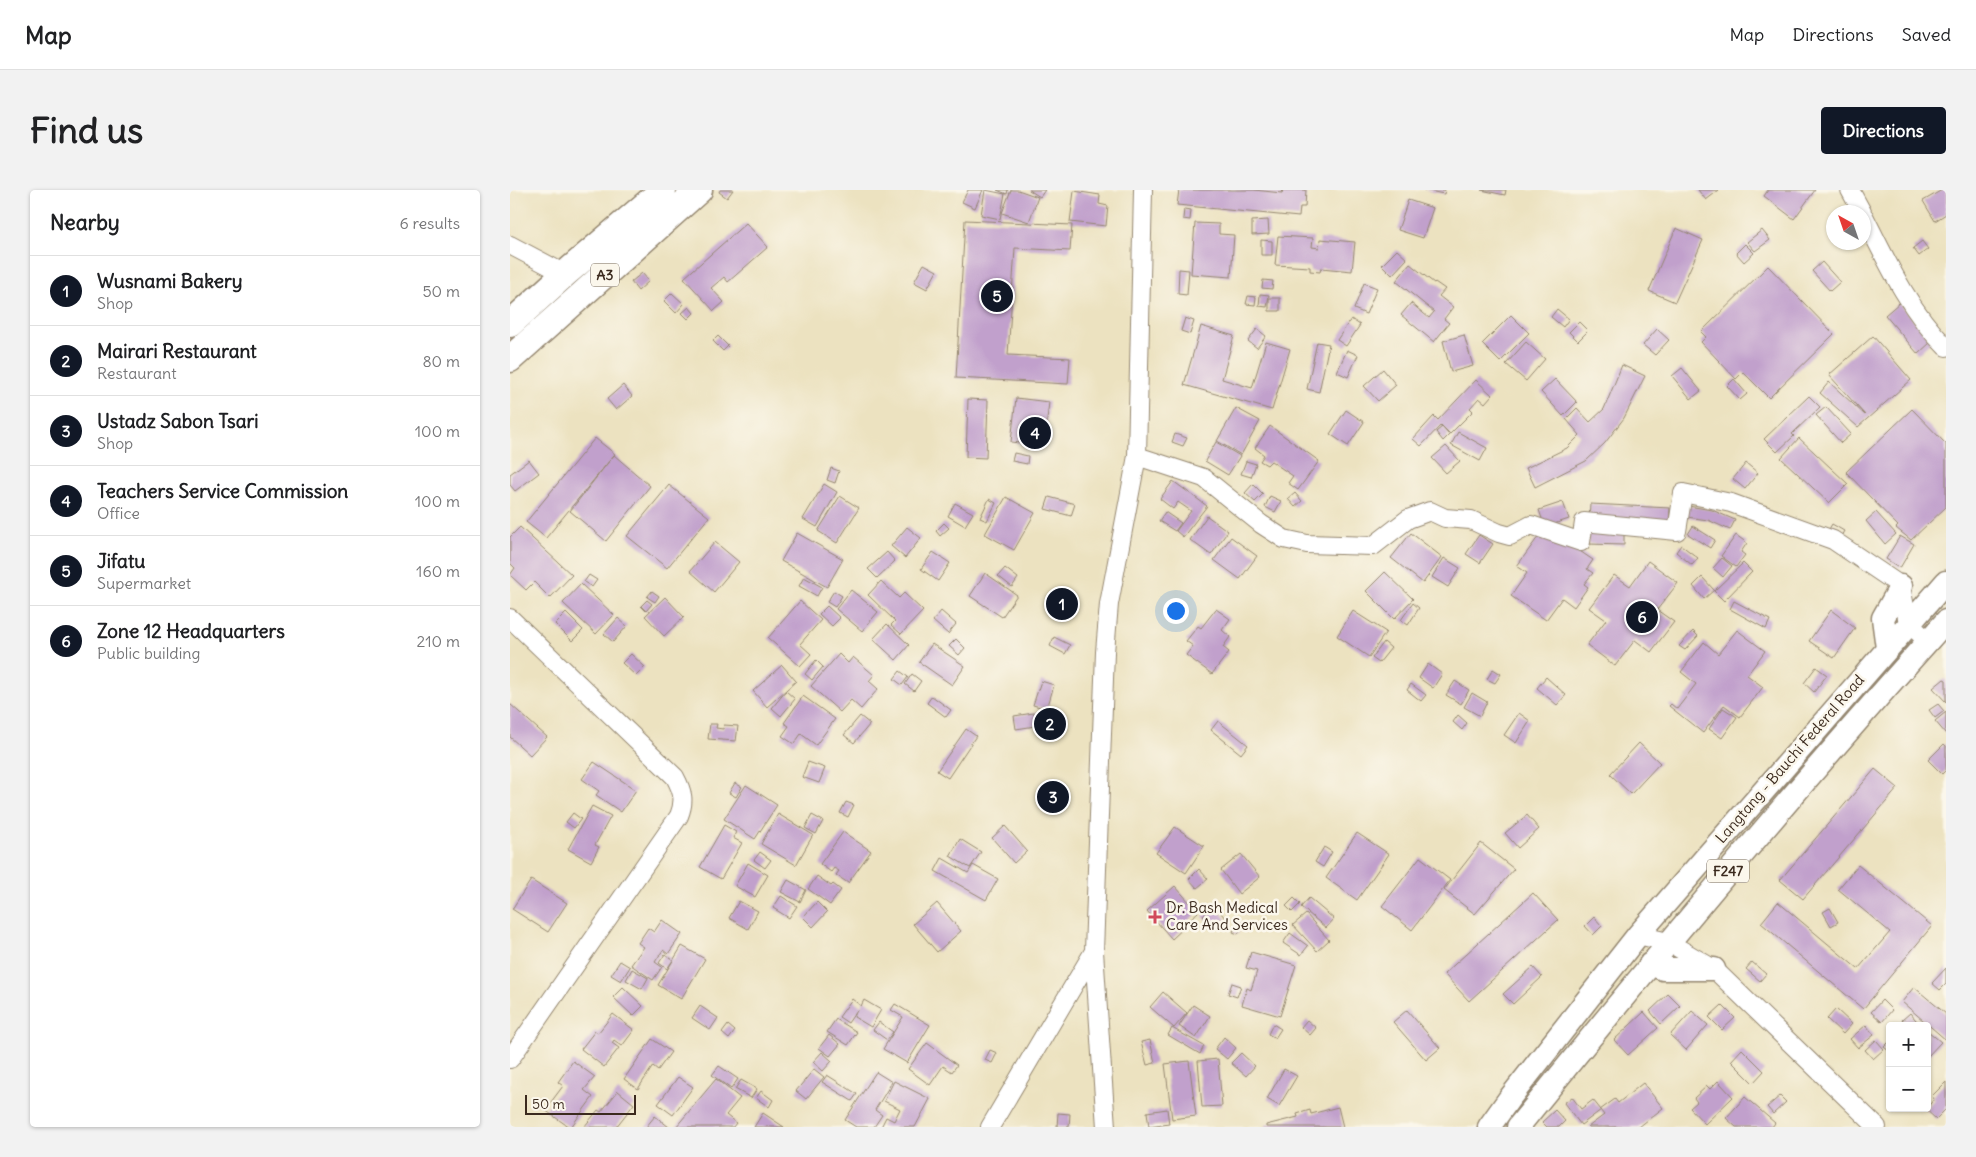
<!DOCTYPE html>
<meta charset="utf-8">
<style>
body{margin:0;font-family:Delius,sans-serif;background:#f2f2f2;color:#202124}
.controls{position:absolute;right:15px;bottom:15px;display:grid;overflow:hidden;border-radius:5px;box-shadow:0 1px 4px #0004}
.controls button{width:45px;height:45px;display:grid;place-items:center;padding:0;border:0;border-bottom:1px solid #e0e0e0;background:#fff;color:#202124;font:25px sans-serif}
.compass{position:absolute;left:1316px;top:15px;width:45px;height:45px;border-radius:50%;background:#fff;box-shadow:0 1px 4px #0004;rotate:320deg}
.scale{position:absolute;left:15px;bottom:12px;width:111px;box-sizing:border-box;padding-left:5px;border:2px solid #3b2a1e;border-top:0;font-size:14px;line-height:18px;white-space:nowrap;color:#3b2a1e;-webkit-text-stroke:4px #fbf7ec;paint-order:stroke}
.you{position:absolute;left:665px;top:420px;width:18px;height:18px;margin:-12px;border:4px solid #fff;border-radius:50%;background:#1a73e8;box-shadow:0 0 0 8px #1a73e833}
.badge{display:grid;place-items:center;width:32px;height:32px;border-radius:50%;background:#111827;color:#fff;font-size:16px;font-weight:700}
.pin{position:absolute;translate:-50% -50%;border:2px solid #fff;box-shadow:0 1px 5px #0006}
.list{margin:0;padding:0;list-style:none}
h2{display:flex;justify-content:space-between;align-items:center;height:65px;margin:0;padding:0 20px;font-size:21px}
h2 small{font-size:16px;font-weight:400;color:#757577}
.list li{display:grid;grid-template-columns:32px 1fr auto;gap:15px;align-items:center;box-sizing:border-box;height:70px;padding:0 20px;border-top:1px solid #e0e0e0}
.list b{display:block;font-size:19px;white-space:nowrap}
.list p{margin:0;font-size:16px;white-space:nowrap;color:#757577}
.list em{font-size:16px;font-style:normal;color:#757577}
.map{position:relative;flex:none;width:1436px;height:937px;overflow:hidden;border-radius:5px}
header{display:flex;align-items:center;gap:30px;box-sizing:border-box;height:70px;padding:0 25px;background:#fff;border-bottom:1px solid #e0e0e0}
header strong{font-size:24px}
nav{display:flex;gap:28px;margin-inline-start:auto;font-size:18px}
.intro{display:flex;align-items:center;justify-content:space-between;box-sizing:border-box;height:120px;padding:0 30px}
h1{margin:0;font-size:35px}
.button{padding:12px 22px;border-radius:5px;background:#111827;color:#fff;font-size:18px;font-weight:700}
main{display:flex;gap:30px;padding:0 30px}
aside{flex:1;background:#fff;border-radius:5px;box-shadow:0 1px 4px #0004}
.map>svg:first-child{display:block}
</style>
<header>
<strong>Map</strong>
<nav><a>Map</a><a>Directions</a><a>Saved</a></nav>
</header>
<div class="intro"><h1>Find us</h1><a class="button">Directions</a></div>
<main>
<aside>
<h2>Nearby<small>6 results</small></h2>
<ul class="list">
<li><span class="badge">1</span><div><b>Wusnami Bakery</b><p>Shop</p></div><em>50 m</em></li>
<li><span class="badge">2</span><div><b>Mairari Restaurant</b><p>Restaurant</p></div><em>80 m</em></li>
<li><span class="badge">3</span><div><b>Ustadz Sabon Tsari</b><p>Shop</p></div><em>100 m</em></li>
<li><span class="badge">4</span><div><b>Teachers Service Commission</b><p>Office</p></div><em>100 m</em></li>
<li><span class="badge">5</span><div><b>Jifatu</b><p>Supermarket</p></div><em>160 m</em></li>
<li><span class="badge">6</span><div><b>Zone 12 Headquarters</b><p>Public building</p></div><em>210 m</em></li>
</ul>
</aside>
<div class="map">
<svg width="1436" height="937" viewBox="0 0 1436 937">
<rect width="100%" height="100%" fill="#fbf7ec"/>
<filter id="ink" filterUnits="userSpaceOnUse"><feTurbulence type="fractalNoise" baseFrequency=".02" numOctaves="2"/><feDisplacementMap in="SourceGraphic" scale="10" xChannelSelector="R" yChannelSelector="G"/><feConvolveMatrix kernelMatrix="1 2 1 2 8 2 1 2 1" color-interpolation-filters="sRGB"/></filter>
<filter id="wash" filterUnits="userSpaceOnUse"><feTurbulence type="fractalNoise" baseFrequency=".0096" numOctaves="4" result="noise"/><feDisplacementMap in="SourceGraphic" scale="20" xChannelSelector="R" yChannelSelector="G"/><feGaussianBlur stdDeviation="1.12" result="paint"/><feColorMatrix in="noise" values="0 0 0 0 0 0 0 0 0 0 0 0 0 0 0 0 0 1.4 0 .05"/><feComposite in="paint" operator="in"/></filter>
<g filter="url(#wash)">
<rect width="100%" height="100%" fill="#ece2c0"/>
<g id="blocks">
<path fill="#c1a0cc" d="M210,0H223L217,8L209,2Z
M458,0H473L465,18L452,12Z
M475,0L495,4L490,29L471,25Z
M487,0H498L497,4Z
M501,0H508L528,7L519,32L492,23Z
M519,0H535L530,7Z
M669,0H744L772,3L773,0H796L795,17H790L789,27L667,15Z
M914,0H935L934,4Z
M971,0H996L995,5Z
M1188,0H1209L1196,10Z
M1258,0H1305L1284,29L1254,6Z
M1432,0H1436V24L1425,31L1413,11Z
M564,1L590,5L589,14L598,16L596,36L560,32Z
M898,10L923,18L913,48L888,40Z
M674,19L681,20L680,30L673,29Z
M455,30L562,35L560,61L505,58L498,165L560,168L558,194L446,188Z
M758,30L759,44L742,45V31Z
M236,33L258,57L218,92L214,87L201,98L214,112L204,121L174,88Z
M685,33L709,34V44L724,45L721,87L681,84Z
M1166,38L1193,50L1165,112L1139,101Z
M1252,40L1260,50L1245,61L1237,52Z
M768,46L803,48L802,57L809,58L810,49L845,52L842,81L811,78L810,82L800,81V77L765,75Z
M751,50L762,51V65H751Z
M1412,51L1418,59L1409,66L1403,58Z
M1235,54L1244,63L1234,72L1226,63Z
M887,60L897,69L882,85L872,75Z
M1312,72L1330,92L1320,101L1302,81Z
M414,74L427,81L417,99L404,92Z
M900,74L924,93L925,92L935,99L929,106L943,117L934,129L939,133L924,152L891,125L901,113L919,128L924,122L886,91Z
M1258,76L1324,144L1259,208L1233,182L1226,189L1191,152L1196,147L1191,142Z
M669,79L679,80L677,105L668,104Z
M132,83L139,91L128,101L121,92Z
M753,90L763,91L762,99L752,98Z
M854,93L867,98L856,124L844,119Z
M162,103L174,114L166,123L154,111Z
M750,104L759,105L757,117L749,116Z
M738,106L746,107L745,115L736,114Z
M759,108H770V121H759Z
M1389,113L1422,151L1408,164L1375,125Z
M179,117L184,123L178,129L172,123Z
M1047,119L1059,129L1053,137L1041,127Z
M1001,125L1019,143L990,172L972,154Z
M675,128L684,131L680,144L671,141Z
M841,129L850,135L836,156L827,150Z
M1069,132L1078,141L1068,151L1059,142Z
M691,136L724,146L712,189L742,198L756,152L780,159L762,220L674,195Z
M747,139L756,146L747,158L738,151Z
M1147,139L1159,150L1145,165L1133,155Z
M954,145L963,176L941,182L933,151Z
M208,146L218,156L213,161L203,151Z
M1363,146L1401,190L1348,237L1310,203L1319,192L1355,225L1319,185Z
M807,152L819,154L809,202L797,199Z
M1016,152L1035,169L1016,191L996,174Z
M837,160L848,165L838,187L827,182Z
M1112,175L1135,186L1114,228L1095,253L1076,271L1025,297L1016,278L1057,258L1070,245L1056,229L1067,218L1080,232L1094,219Z
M1172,178L1191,201L1181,209L1162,186Z
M873,179L886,195L868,211L854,196Z
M1045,189L1067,212L1053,226L1031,202Z
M1224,189L1237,204L1230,210L1217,196Z
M966,190L982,205L975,213L969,208L960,218L963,221L940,244L931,235L911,256L903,249L924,226L928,230Z
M113,195L122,206L106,220L97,209Z
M1299,206L1310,217L1282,244L1284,246L1267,262L1254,249Z
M506,208L539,212L534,256L501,252Z
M458,209L478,210L476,268L456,267Z
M1316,217L1341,244L1331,253L1306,225Z
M726,218L750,231L731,265L707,251Z
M1402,219L1436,254V317L1401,350L1386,338L1388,336L1336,282Z
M836,220L854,232L838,256L820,244Z
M760,236L809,271L788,300L778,293L783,286L761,271L757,275L750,271L754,265L745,258Z
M932,237L939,245L933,251L926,242Z
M948,242L977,258L970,271L941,255Z
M665,244L677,248L673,256L662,252Z
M85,248L105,264L36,348L16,332Z
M1289,248L1338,294L1319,313L1271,268Z
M706,252L730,266L718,285L695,271Z
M936,256L950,271L936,283L922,268Z
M504,263L518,266L517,274L502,271Z
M104,265L140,296L96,351L60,321Z
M19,270L29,283L5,301L0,295V284Z
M736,271L746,274L741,287L731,284Z
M1236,273L1248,283L1235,299L1223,289Z
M321,278L329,281L325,293L317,290Z
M663,291L697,316L673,347L666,341L681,321L668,312L663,319L650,309Z
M314,294L327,302L307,337L293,329Z
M743,294L753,304L745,312L735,303Z
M159,295L199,327L157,378L117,346Z
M785,303L792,311L785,317L778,309Z
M330,306L349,318L327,353L308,341Z
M760,306L771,311L765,322L755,317Z
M496,307L525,323L504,360L475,344Z
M539,307L565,314L561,326L535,319Z
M479,309L486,313L477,331L470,328Z
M1053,312L1059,329L1035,337L1029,320Z
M445,313L463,323L455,336L438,326Z
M1080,314L1160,318L1159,333L1079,330Z
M1178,316L1202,320L1225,330L1220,340L1198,330L1177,327Z
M655,322L671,333L665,341L649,331Z
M1366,322L1386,344L1375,354L1356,331Z
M697,326L718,341L701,365L680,350Z
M434,333L439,338L430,346L426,341Z
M1322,334L1334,341L1330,348L1318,341Z
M1183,336L1205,350L1200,358L1178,344Z
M10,337L62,385L40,408L24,392L16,400L0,385L5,378L0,373V347Z
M397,337L411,348L395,368L381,356Z
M1079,342H1114V355L1078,354Z
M287,343L333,369L317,397L271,371Z
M901,343L932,367L913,393L881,368Z
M1031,343L1045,353L1049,347L1083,370L1077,379L1083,383L1074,394L1078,397L1064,417L1052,408L1036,430L1001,406L1017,383L1007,376Z
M969,345L983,354L970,373L956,364Z
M1226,345L1237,353L1231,362L1235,365L1226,377L1211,366Z
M1390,346L1404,354L1390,378L1376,369Z
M721,347L747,366L730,389L704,370Z
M205,352L229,372L204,402L180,381Z
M1171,355L1188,368L1182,375L1166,362Z
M377,362L385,371L367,388L358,379Z
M423,362L440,373L428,391L411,379Z
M934,368L950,378L938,397L922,387Z
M1212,368L1222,376L1213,387L1203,378Z
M1138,371L1168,393L1147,420L1164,432L1141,462L1125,450L1105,476L1077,455L1096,430L1079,418L1104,385L1120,396Z
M1233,373L1242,382L1214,411L1204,401Z
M495,378L508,388L502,397L488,386Z
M875,382L903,409L884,429L856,401Z
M475,383L507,405L492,427L460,406Z
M79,385L87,390L82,397L74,392Z
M294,387L312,397L307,406L289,396Z
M1192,387L1204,400L1194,409L1183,396Z
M371,391L389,408L394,403L413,421L391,444L381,435L385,431L358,405Z
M71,394L104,425L86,444L53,413Z
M341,400L368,422L352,441L326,419Z
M142,401L149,406L145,412L137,407Z
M324,401L332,406L325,417L317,412Z
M542,405L560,410L557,422L538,417Z
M155,407L174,427L154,446L135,426Z
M137,410L142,414L136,421L131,416Z
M290,411L311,430L290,454L301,464L290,476L258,448Z
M1224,411L1260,430L1256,439L1220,419Z
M903,413L909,418L898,435L891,430Z
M317,416L330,428L322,436L309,424Z
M706,419L720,429L712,440L720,447L713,457L719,462L702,484L676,465L683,456L676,451L688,436L691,438Z
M1321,420L1345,438L1324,468L1299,451Z
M431,421L446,434L438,444L423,431Z
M843,421L876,442L859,467L827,446Z
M56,423L73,440L62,451L45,434Z
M108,428L117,436L103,452L94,444Z
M377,434L399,455L386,470L363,449Z
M1227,440L1255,461L1237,485L1253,497L1230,527L1214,515L1193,543L1159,516L1161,514L1167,519L1186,494L1171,482L1194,452L1208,464Z
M1183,441L1188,446L1175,460L1169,456Z
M544,447L560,455L555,464L540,456Z
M446,449L455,458L449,465L439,456Z
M874,452L881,458L869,473L862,468Z
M422,454L455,476L442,495L409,472Z
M121,464L135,477L126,486L112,473Z
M329,464L338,473L343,467L364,485L359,491L368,499L351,519L341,510L330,522L301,496Z
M306,470L313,477L302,490L295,484Z
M918,474L932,484L923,498L909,488Z
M272,475L286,491L257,517L243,501Z
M1306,477L1317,485L1304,502L1294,493Z
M983,479L991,484L985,493L977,489Z
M390,481L398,487L392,495L384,489Z
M402,484L411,491L404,501L395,494Z
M1036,487L1056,505L1047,515L1027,498Z
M1434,489L1436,490V512L1423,498Z
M531,491L544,495L537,519L523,515Z
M945,491L959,500L951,514L936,505Z
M901,494L916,505L911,511L897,500Z
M276,501L285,509L271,526L262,518Z
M962,503L977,512L970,526L954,517Z
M293,506L325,529L306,555L291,544L284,554L272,546L279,536L274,533Z
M422,506L441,520L436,527L417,513Z
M0,514L37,547L20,565L0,547Z
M1428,514L1434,521L1425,528L1419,520Z
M1213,518L1227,527L1212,548L1199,539Z
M543,520L545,533L506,539L504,526Z
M1436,522V544L1425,531Z
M1009,523L1020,531L1006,553L994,545Z
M948,525L957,533L952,540L943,532Z
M350,526L360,534L344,553L334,545Z
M708,531L738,555L731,564L701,540Z
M200,534H207L206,538L213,539L214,535L228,536L226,551L198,549Z
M456,539L466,546L438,588L427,581Z
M1129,553L1150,573L1121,604L1100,584Z
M1434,554L1436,556V580L1432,584L1418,570Z
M84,572L126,600L111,622L86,605L89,601L72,589Z
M298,572L315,578L309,593L292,587Z
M1365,579L1388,598L1293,709L1270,690Z
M225,593L232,597L226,607L219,603Z
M236,595L267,615L245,649L214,629Z
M336,612L344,615L338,627L330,623Z
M82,616L101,626L85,655L89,657L81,672L58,659Z
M63,623L71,629L64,638L56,632Z
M268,624L303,645L286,675L251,654Z
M302,625L313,631L306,644L295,638Z
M1017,625L1029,639L1008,658L995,643Z
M214,635L226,642L223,648L232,653L211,689L190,677Z
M495,636L517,661L504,673L482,648Z
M665,637L694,656L676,683L646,663Z
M333,642L361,661L338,693L326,685L329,681L324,678L321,682L310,674Z
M847,643L879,664L847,710L816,688Z
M450,649L471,662L460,678L440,666Z
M971,653L1004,679L965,724L934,700Z
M814,657L822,662L813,677L805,672Z
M250,662L261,670L255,678L244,670Z
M731,664L750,687L729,704L711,680Z
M910,667L940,690L902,740L872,716Z
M432,668L458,683L463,675L488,689L476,710L425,681Z
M238,673L258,685L245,707L225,696Z
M1348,675L1422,736L1353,819L1251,733L1268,712L1348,779L1380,742L1328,699Z
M689,679L698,689L687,698L679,689Z
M307,686L321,696L323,694L331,700L320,715L298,699Z
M21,690L57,713L38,742L2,719Z
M278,690L296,700L290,712L271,702Z
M665,696L688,722L678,731L679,733L662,749L637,721Z
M1023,703L1048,730L959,811L934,784Z
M271,706L287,716L279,728L263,718Z
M784,708L790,714L782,722L776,716Z
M799,708L824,729L816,738L791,717Z
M229,711L248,721L238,739L219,728Z
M307,712L317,722L303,737L293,727Z
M427,713L451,741L427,762L403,734Z
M705,716L716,729L703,739L693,726Z
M1320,718L1328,732L1321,736L1313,722Z
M796,724L819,750L807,761L783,735Z
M1084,727L1092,736L1083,745L1075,736Z
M152,730L172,744L158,764L153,760L145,772L152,777L143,790L121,775L134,757L128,753L138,738L144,742Z
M728,731L733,733L728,744L723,742Z
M780,743L798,756L791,765L773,753Z
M172,756L195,769L171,809L148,795Z
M741,762L786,775L770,826L732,815L737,798L741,800L747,781L736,778Z
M155,764L163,770L157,779L149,773Z
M110,771L120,777L111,791L101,785Z
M1242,772L1256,784L1250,791L1236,779Z
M1023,777L1032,787L1003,814L993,804Z
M1436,778V794L1430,800L1422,793Z
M122,779L138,788L132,799L116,790Z
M722,793L731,796L727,807L718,804Z
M113,797L133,816L123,826L103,807Z
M1404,797L1436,824V850L1392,812Z
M653,802L677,823L664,838L640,817Z
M1158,804L1170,816L1151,834L1140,821Z
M342,809L351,816L354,810L371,820L361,837L344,827L347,820L338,833L329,827Z
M1372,810L1382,820L1372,832L1361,822Z
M385,814L420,835L397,873L373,859L393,827L381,820Z
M683,815L700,826L686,848L669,836Z
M1212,815L1225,828L1212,840L1199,827Z
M190,816L208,828L200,840L182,828Z
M1326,819L1342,834L1333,844L1317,829Z
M897,820L930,858L916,870L883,832Z
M1182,821L1198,835L1176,860L1160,845Z
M1134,822L1148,838L1118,865L1104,850Z
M1400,823L1411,836H1397L1392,830Z
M103,824L124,840L112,856L104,850L102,853L109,858L94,877L71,859L85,841L88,843Z
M326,829L347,842L338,855L317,842Z
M797,830L806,838L800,845L791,837Z
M369,832L383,842L377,850L363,840Z
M763,834L771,839L765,848L758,844Z
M218,835L225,841L219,849L212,843Z
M1356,835L1364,845L1348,858L1340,849Z
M662,838L694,856L690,864L658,845Z
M1418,841L1431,852L1417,867V842Z
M319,845L330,854L320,866L309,858Z
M714,847L726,858L717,869L705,859Z
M142,849L161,862L148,880L143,876L128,899L114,889Z
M640,850L645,873L637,875L631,852Z
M1366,850L1374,859L1363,869L1355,860Z
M1380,851V862L1374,857Z
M417,853L447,875L442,882L433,876L420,895L398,879Z
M1232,859L1254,881L1243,893L1221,871Z
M480,860L487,863L482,873L475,870Z
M312,862L322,871L313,881L303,872Z
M731,863L745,876L736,886L721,873Z
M708,869L712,916L692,917L688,871Z
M63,871L85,887L74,900L83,907L61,937H59L35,920L53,896L48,892Z
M679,871L686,926L662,929L655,874Z
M209,876L228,889L221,899L202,885Z
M304,879L314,887L296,909L286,901Z
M774,879L787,886L769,916L757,909Z
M366,882L382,892L365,920L372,925L364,937H346L335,930Z
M317,885L347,904L342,911L312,892Z
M168,887L183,897L163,925L148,914Z
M206,889L230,908L216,925L226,933L223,937H166Z
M231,890L247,899L241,908L225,899Z
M384,891L420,909L405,937H371L376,927L384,931L390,919L374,911Z
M1208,891L1223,907L1195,934L1180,918L1187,912L1184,908L1197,896L1200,899Z
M1436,892V919L1426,929L1414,918H1417L1424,909L1422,906Z
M1133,893L1153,918L1129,937H1078L1094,925L1090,920L1105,909L1108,913Z
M108,901L124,914L106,937H74L88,920L91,922Z
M251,901L263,910L259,917L246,908Z
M1270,906L1276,912L1263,924L1257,917Z
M1062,907L1071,919L1083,910L1091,920L1071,935L1054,913Z
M1235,907L1265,933L1262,937H1226L1216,928Z
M828,917L833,937H756V935L788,927L787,924L800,920L801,924Z
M657,919L659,934L639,937L637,922Z
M1045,920L1055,931L1049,937H1037L1032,932Z
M253,923L274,937H244Z
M548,923L560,924L559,937H547Z
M145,926L159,937H136Z"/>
</g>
</g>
<g filter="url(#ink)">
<use href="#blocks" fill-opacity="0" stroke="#94866f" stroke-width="1"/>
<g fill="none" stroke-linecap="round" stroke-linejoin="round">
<g stroke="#94866f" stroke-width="20">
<path id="minor" d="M1340,0L1352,22
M1354,26C1377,72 1399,120 1436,157
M0,55L55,84
M627,266L694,288L751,334L774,349L797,354L863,356L898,329L920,321L935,328L961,330L989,343L1000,346L1021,335L1071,352L1074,332L1167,341L1173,303L1221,313L1323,350L1391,396L1398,433L1418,451
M0,428L165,587C173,602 175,611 169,626L0,869
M1128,745L1158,752L1204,779L1367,937
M480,937L584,761
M596,937L584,761L595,462L599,414L627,266L633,0"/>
</g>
<g stroke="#94866f" stroke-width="25">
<path id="major" d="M1377,458L1373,428L1391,396
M1140,774L1153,779H1204
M979,937L999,909L1128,745L1436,392
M1008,937C1147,765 1288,595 1436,431"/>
</g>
<g stroke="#94866f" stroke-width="29">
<path id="highway" d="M0,134L55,84L153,0
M0,169L189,0"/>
</g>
<use href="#minor" stroke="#fff" stroke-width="18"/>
<use href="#major" stroke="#fff" stroke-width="22"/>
<use href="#highway" stroke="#fff" stroke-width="26"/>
</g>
</g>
<path fill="#d1495b" stroke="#fbf7ec" stroke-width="2" d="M642.5 719.5h5v5h5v5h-5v5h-5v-5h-5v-5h5z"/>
<g text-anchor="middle" stroke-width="5" stroke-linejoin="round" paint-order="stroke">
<g fill="#fbf7ec" stroke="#75685c" stroke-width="1">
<rect x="81" y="73.5" width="28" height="23" rx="4"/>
<rect x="1197" y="669.5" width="42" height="23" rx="4"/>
</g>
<g font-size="14" font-weight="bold" fill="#3b2a1e">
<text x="95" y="90">A3</text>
<text x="1218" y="686">F247</text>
</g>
<g font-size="15" fill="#3b2a1e" stroke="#fbf7ec">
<text transform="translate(1280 569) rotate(-49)" y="5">Langtang - Bauchi Federal Road</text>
</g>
<g font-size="15" fill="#3b2a1e" stroke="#fbf7ec" text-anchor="start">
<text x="656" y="723">Dr. Bash Medical<tspan x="656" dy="17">Care And Services</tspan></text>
</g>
</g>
</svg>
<div class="controls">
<button>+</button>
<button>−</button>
</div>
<svg class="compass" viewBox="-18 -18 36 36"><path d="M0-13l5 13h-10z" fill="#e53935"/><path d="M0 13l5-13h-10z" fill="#757577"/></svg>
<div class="scale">50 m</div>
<div class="you"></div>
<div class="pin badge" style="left:552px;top:414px">1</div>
<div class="pin badge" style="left:540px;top:534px">2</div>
<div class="pin badge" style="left:543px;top:607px">3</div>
<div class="pin badge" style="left:525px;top:243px">4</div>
<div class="pin badge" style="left:487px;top:106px">5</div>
<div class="pin badge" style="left:1132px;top:427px">6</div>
</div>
</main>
